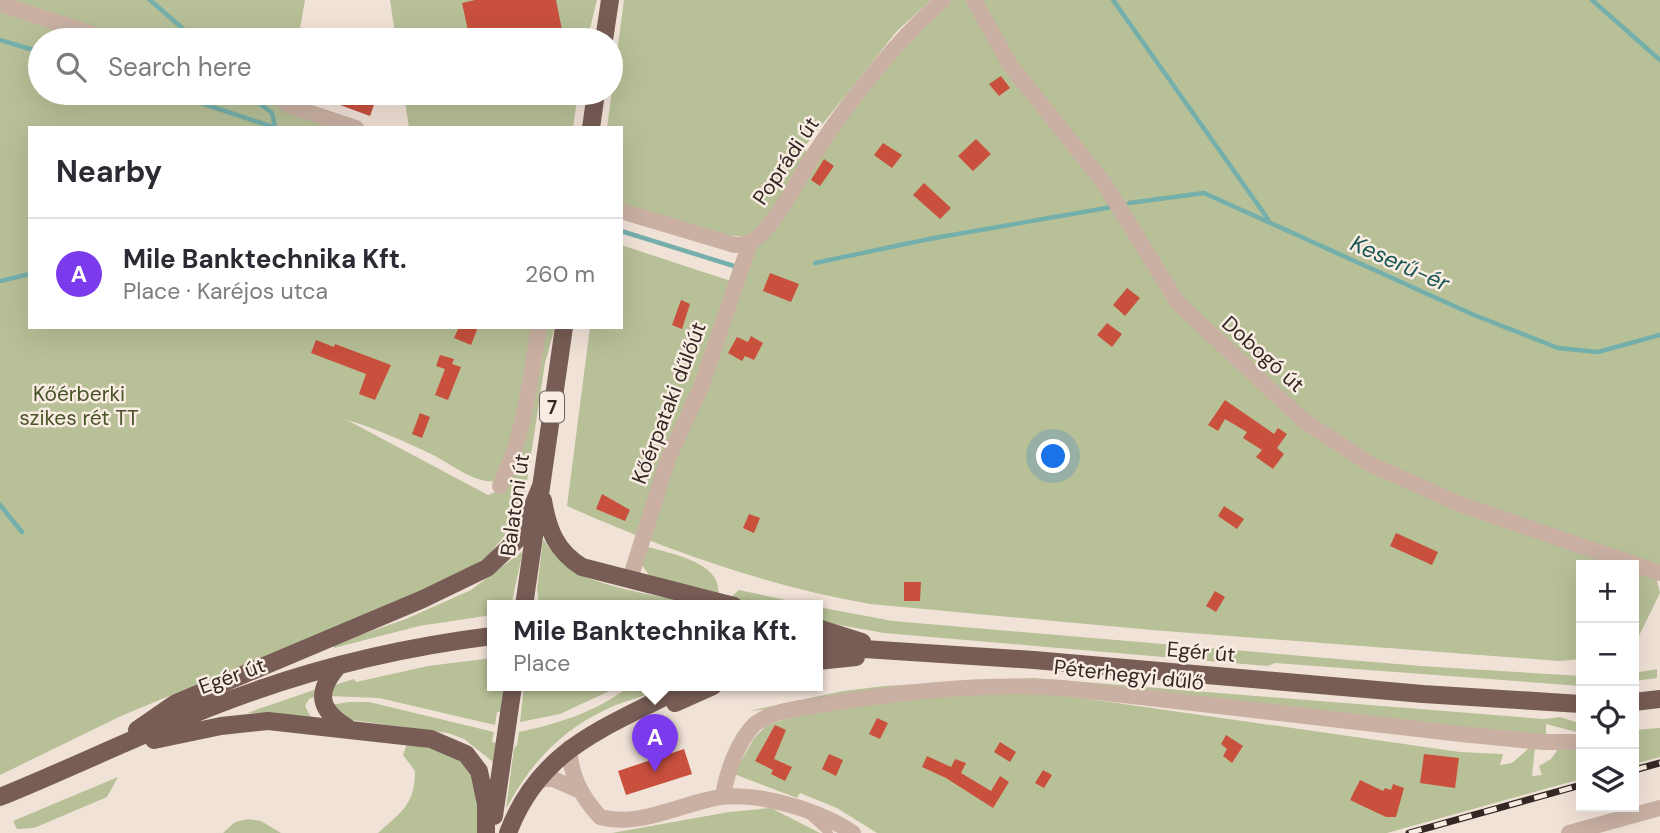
<!DOCTYPE html>
<meta charset="utf-8">
<style>
body{margin:0;font-family:"DM Sans",sans-serif;background:#f7f7f7;color:#2b2b33}
.controls{position:absolute;right:21px;bottom:21px;display:grid;overflow:hidden;border-radius:0px;box-shadow:0 7px 28px #0002}
.controls button{width:63px;height:63px;display:grid;place-items:center;padding:0;border:0;border-bottom:2px solid #e1e1e2;background:#fff;color:#2b2b33;font:35px sans-serif}
.you{position:absolute;left:1054px;top:457px;width:24px;height:24px;margin:-18px;border:5px solid #fff;border-radius:50%;background:#1a73e8;box-shadow:0 0 0 10px #1a73e833}
.badge{display:grid;place-items:center;width:46px;height:46px;border-radius:50%;background:#7c3aed;color:#fff;font-size:23px;font-weight:700}
.pin{position:absolute;translate:-50% -58px;filter:drop-shadow(0 2px 4px #0008)}
.pin::after{content:'';position:absolute;top:37px;width:24px;height:21px;background:inherit;clip-path:polygon(0 0,100% 0,50% 100%)}
.popup{position:absolute;left:487px;top:600px;width:336px;height:91px;box-sizing:border-box;display:grid;place-content:center;border-radius:0px;background:#fff;filter:drop-shadow(0 2px 5px #0005);font-size:23px;white-space:nowrap;color:#7c7c81}
.popup b{font-size:26px;color:#2b2b33}
.popup::after{content:'';position:absolute;left:50%;top:100%;margin-left:-14px;border:14px solid transparent;border-top-color:#fff}
.list{margin:0;padding:0;list-style:none}
h2{display:flex;justify-content:space-between;align-items:center;height:91px;margin:0;padding:0 28px;font-size:30px}
h2 small{font-size:23px;font-weight:400;color:#7c7c81}
.list li{display:grid;grid-template-columns:46px 1fr auto;gap:21px;align-items:center;box-sizing:border-box;height:112px;padding:0 28px;border-top:2px solid #e1e1e2}
.list b{display:block;font-size:26px;white-space:nowrap}
.list p{margin:0;font-size:23px;white-space:nowrap;color:#7c7c81}
.list em{font-size:23px;font-style:normal;color:#7c7c81}
.icon{flex:none;width:38px;height:38px;fill:none;stroke:currentColor;stroke-width:2;stroke-linecap:round;stroke-linejoin:round}
.map{position:relative;flex:none;width:1660px;height:833px;overflow:hidden}
.search{position:absolute;background:#fff;box-shadow:0 7px 28px #0002;left:28px;top:28px;width:595px;height:77px;display:flex;align-items:center;gap:18px;box-sizing:border-box;padding:0 24px;border-radius:38px;color:#7c7c81;font-size:26px}
.panel{position:absolute;background:#fff;box-shadow:0 7px 28px #0002;left:28px;top:126px;width:595px;height:203px;border-radius:0px}
.map>svg:first-child{display:block}
</style>
<div class="map">
<svg width="1660" height="833" viewBox="0 0 1660 833">
<rect width="100%" height="100%" fill="#f1e2d7"/>
<path fill="#b7c097" d="M0,0H305L298,40H40V93H290L287,105L356,128H30V327H540L499,481C476,485 453,465 433,455C406,442 375,428 347,420L488,495L501,489L544,327H555L545,363L524,501L518,519L487,557L454,578L121,716L0,775Z
M390,0H597L587,40H396Z
M624,0H931L897,31L805,146L807,157L755,235C711,241 661,220 621,203V128H607Z
M943,0H1660V573H1655L1660,593L1634,646V565H1581V659L1559,661L1152,630L870,604C766,586 664,549 567,506L590,327H621V245L743,285L756,248L838,128Z
M404,93H578L573,128H409Z
M543,539C551,550 558,561 569,568C597,588 672,598 708,606H647L604,601L539,606L537,589Z
M644,546C668,553 724,562 718,595L651,578L642,565Z
M523,551L511,606H492V615L419,626L334,648V644L406,619L471,590Z
M739,590L814,606H759L730,598Z
M818,607L893,621L1420,666L1581,676V686L1275,663L1267,666L884,633L818,621Z
M492,658V686H504L501,712H497L495,725L379,698L329,696L331,686L354,679L356,682L428,666Z
M1657,669V678L1634,681V673Z
M1033,678L1544,719L1560,717L1579,723L1580,733L1546,724V739L1052,683L749,711L843,691L885,686Z
M524,686H620L560,714L520,722Z
M630,686H665C646,697 628,699 607,709C561,730 529,765 506,809L514,748L517,745L519,732C561,723 595,712 630,686Z
M317,689V696L309,699L305,706L311,717L247,713Z
M992,694H1054L1460,752L1503,754L1500,765L1512,763L1529,748H1535L1532,776L1542,775L1539,766L1551,759L1558,749L1581,748V779L1387,833H877L837,808L800,793L797,798L734,774L754,738L767,725L802,714L920,697Z
M349,702H369L494,732L492,742L496,743L493,762L464,739L448,733L344,719L330,705Z
M1660,728V757L1634,764V730Z
M407,744C471,753 482,771 477,833H378C401,812 415,805 415,771L403,755Z
M118,777L107,797L34,828L17,829L13,821Z
M771,808L820,833H612L729,812Z
M248,819L261,821L281,833H223L235,822Z"/>
<g fill="none" stroke-linecap="round" stroke-linejoin="round">
<path stroke="#75afab" stroke-width="4.5" d="M150,0L196,40
M1113,0L1268,219
M1592,0L1660,60
M0,40L40,52
M171,93L276,128
M246,93L272,113L275,127
M1129,203L1204,193L1474,315L1558,348L1598,352L1660,335
M621,231L734,266
M815,263L929,239L1112,207
M0,281L30,274
M0,505L22,532"/>
</g>
<path fill="#c9503d" d="M475,0H556L564,40H470L462,3Z
M1001,76L1010,88L999,96L989,84Z
M336,93H367L365,98L375,102L370,116L332,102Z
M976,139L991,154L973,171L958,156Z
M883,143L902,155L892,168L874,155Z
M824,159L834,166L820,186L811,180Z
M924,183L951,208L940,219L913,195Z
M770,273L799,284L791,302L763,291Z
M1127,288L1140,298L1125,316L1113,305Z
M681,300L690,304L682,329L672,325Z
M1107,323L1122,334L1112,347L1097,335Z
M459,327H478L471,345L454,338Z
M751,336L763,343L754,360L745,356L742,361L728,353L737,337L748,342Z
M316,340L334,347L335,344L391,365L375,400L359,394L366,374L311,353Z
M440,355L454,359L452,364L461,367L448,400L435,395L445,369L436,366Z
M1225,400L1274,434L1278,428L1287,434L1277,448L1284,454L1273,469L1256,457L1262,450L1243,438L1247,432L1225,419L1218,431L1208,425Z
M420,413L430,417L422,438L412,434Z
M602,494L630,510L625,521L596,509Z
M1224,506L1244,519L1237,529L1218,516Z
M749,514L760,518L754,533L743,528Z
M1396,533L1438,552L1432,565L1390,546Z
M904,582H921L920,601H904Z
M1215,591L1225,597L1216,612L1206,606Z
M877,718L888,723L880,739L869,734Z
M775,725L786,730L774,759L792,767L785,781L771,774L773,770L755,761Z
M1226,735L1243,746L1232,763L1223,756L1227,749L1221,744Z
M1000,742L1016,752L1010,762L994,752Z
M684,749L692,774L626,795L618,771Z
M829,754L843,760L836,776L822,769Z
M1424,754L1459,758L1455,788L1420,783Z
M927,756L951,767L955,759L966,763L961,773L991,791L1000,776L1009,782L993,808L946,778L922,767Z
M1043,770L1052,775L1044,788L1035,783Z
M1360,780L1383,791L1385,788L1391,790L1393,784L1404,788L1396,817H1386L1350,800Z"/>
<g fill="none" stroke-linecap="round" stroke-linejoin="round">
<path stroke="#c9b0a3" stroke-width="8" d="M811,817L829,833"/>
<path stroke="#c9b0a3" stroke-width="16" d="M974,0L1010,65L1104,183L1178,303L1304,421L1370,464L1462,505L1660,573
M0,4L112,40
M264,93L288,101L287,105L356,128
M621,211L735,245C745,244 752,243 759,236C782,214 796,182 813,156C847,103 896,41 943,0
M500,486C525,434 529,383 539,327
M630,579L668,459L701,387L750,243
M569,748C571,777 581,796 600,817C639,828 682,803 721,797C760,792 821,811 853,833
M537,781L551,778L578,790
M723,797C726,774 738,740 755,724C774,709 805,708 827,704C905,691 983,683 1063,688L1461,734L1543,742H1581
M1569,833L1660,808"/>
<path stroke="#775d56" stroke-width="18" d="M604,40L610,0
M591,128L596,93
M543,500C548,530 556,551 582,567L734,606
M524,606L564,327
M818,628L862,642
M818,646L1034,660L1423,694L1581,704
M818,661L856,657
M339,665C316,691 317,709 348,728
M1634,702L1660,699
M675,703L713,686
M137,730L176,703L423,599L487,568L520,537L541,486
M154,740L221,726L268,721L431,739L466,754L479,771L486,804V833
M0,797C79,765 155,727 235,698C318,667 404,647 492,636
M494,816L513,686
M508,833C541,745 610,727 685,686"/>
<g stroke="#342825" stroke-width="7">
<path id="rail" d="M1634,770L1660,763
M1409,833L1581,785"/>
</g>
<use href="#rail" stroke="#f9ede3" stroke-width="4.5" stroke-dasharray="13" stroke-linecap="butt"/>
</g>
<g text-anchor="middle" stroke-width="5" stroke-linejoin="round" paint-order="stroke">
<rect fill="#f9ede3" stroke="#6f635e" stroke-width="2" x="540" y="391.5" width="24" height="31" rx="5"/>
<g font-size="19" font-weight="bold" fill="#342825">
<text x="552" y="414">7</text>
</g>
<g font-size="21" fill="#342825" stroke="#f9ede3">
<text transform="translate(786 161) rotate(-56)" y="7">Poprádi út</text>
<text transform="translate(1263 354) rotate(42)" y="7">Dobogó út</text>
<text transform="translate(669 403) rotate(-69)" y="7">Kőérpataki dűlőút</text>
<text transform="translate(515 505) rotate(-82)" y="7">Balatoni út</text>
<text transform="translate(1201 652) rotate(5)" y="7">Egér út</text>
<text transform="translate(1129 675) rotate(6)" y="7">Péterhegyi dűlő</text>
<text transform="translate(232 676) rotate(-20)" y="7">Egér út</text>
</g>
<g font-size="21" fill="#485328" stroke="#f9ede3">
<text x="79" y="401">Kőérberki<tspan x="79" dy="24">szikes rét TT</tspan></text>
</g>
<g font-size="23" font-style="italic" fill="#1a5654" stroke="#f9ede3">
<text transform="translate(1400 263) rotate(24)" y="8">Keserű-ér</text>
</g>
</g>
</svg>
<div class="controls">
<button>+</button>
<button>−</button>
<button><svg class="icon" aria-label="locate" viewBox="0 0 24 24"><circle cx="12" cy="12" r="6"/><path d="M12 2v4M12 18v4M2 12h4M18 12h4"/></svg></button>
<button><svg class="icon" aria-label="layers" viewBox="0 0 24 24"><path d="M12 4l9 5-9 5-9-5zM3 14l9 5 9-5"/></svg></button>
</div>
<div class="you"></div>
<div class="pin badge" style="left:655px;top:772px">A</div>
<div class="popup"><b>Mile Banktechnika Kft.</b>Place</div>
<div class="search"><svg class="icon" aria-label="search" viewBox="0 0 24 24"><circle cx="10" cy="10" r="6"/><path d="M15 15l6 6"/></svg>Search here</div>
<section class="panel">
<h2>Nearby<small></small></h2>
<ul class="list">
<li><span class="badge">A</span><div><b>Mile Banktechnika Kft.</b><p>Place · Karéjos utca</p></div><em>260 m</em></li>
</ul>
</section>
</div>
